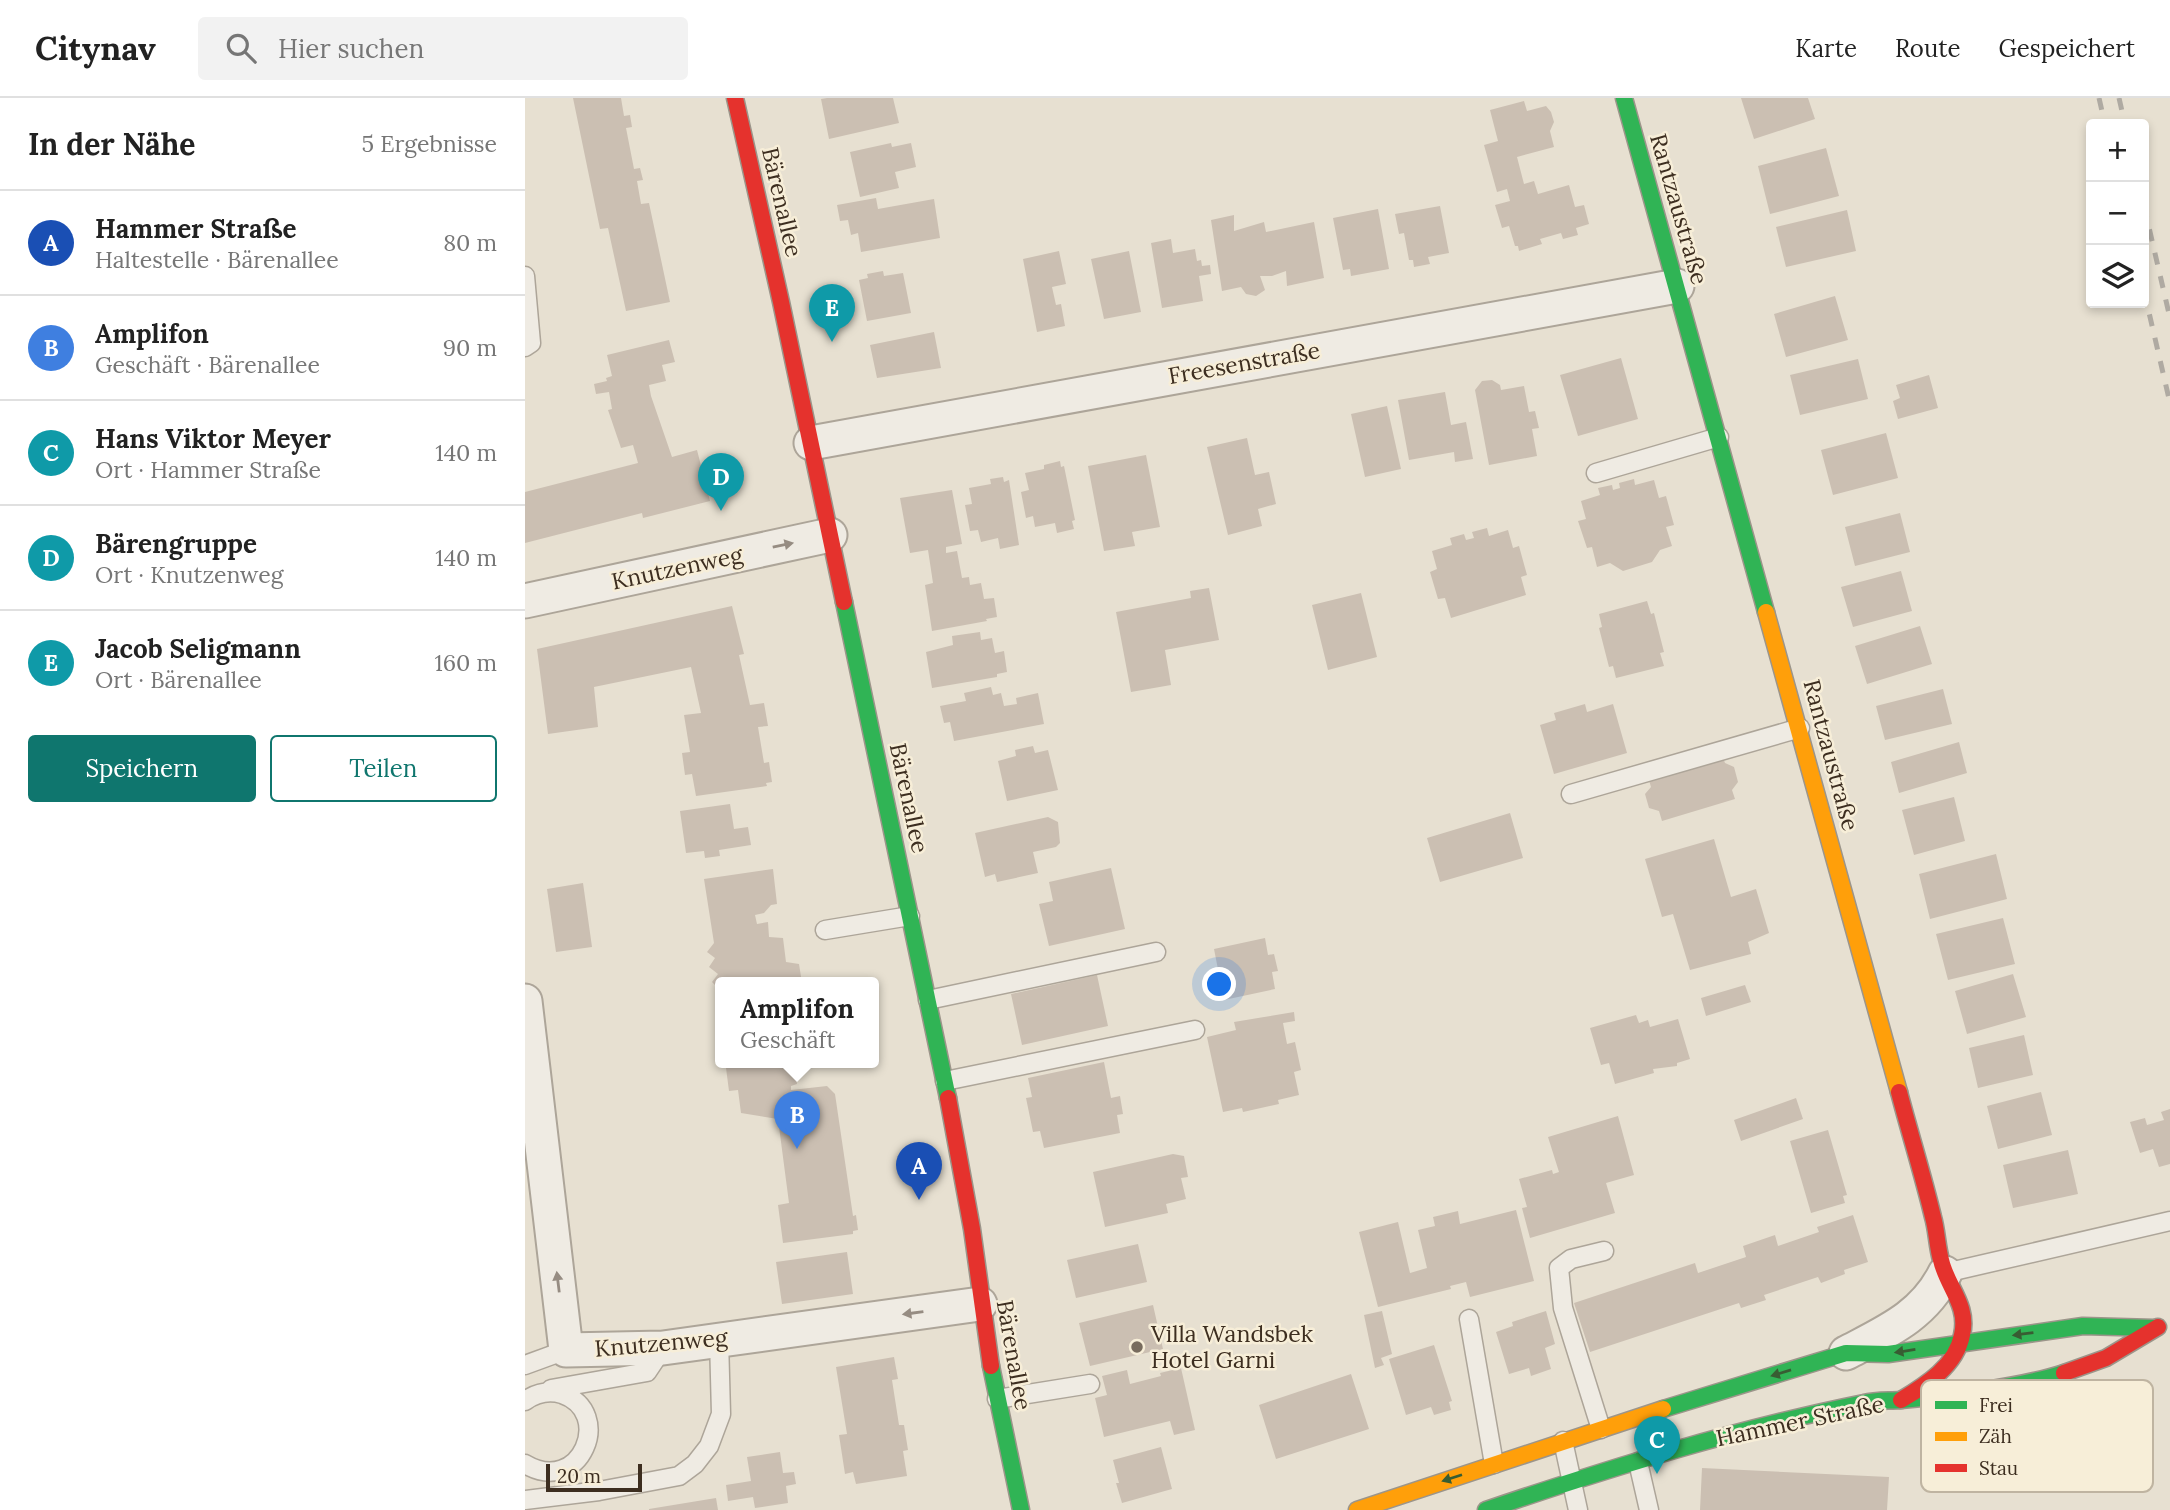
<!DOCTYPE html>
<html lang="de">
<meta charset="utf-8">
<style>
body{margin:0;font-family:Lora,serif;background:#f2f2f2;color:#222}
.controls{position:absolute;right:21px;top:21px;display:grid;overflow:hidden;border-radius:7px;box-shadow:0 4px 10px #0003}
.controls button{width:63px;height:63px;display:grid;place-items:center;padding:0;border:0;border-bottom:2px solid #e0e0e0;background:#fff;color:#222;font:35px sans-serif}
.scale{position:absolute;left:21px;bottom:18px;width:96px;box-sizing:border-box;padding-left:7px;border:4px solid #3d2e20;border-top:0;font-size:19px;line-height:24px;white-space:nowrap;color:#3d2e20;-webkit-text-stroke:5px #f7eed8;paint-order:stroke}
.you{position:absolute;left:695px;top:887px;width:24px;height:24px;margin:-18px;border:5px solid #fff;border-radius:50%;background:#1a73e8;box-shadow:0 0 0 10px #1a73e833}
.badge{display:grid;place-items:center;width:46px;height:46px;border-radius:50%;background:#0f766e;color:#fff;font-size:23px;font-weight:700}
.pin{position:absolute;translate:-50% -58px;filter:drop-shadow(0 2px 4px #0008)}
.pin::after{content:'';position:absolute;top:37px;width:24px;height:21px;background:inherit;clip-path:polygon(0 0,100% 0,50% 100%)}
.popup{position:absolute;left:190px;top:879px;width:164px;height:91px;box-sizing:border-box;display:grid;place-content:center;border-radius:7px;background:#fff;filter:drop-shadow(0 2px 5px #0005);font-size:23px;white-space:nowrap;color:#767676}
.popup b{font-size:26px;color:#222}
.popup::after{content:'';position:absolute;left:50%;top:100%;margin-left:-14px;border:14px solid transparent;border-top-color:#fff}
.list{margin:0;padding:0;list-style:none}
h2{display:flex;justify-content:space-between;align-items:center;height:91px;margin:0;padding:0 28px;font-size:30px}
h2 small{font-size:23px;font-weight:400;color:#767676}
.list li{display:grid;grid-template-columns:46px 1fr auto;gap:21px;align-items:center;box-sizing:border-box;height:105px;padding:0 28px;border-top:2px solid #e0e0e0}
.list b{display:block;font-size:26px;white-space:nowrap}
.list p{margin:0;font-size:23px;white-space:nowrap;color:#767676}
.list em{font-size:23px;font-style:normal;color:#767676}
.actions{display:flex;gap:14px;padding:21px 28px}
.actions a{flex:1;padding:16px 0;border:2px solid #0f766e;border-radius:7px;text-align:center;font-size:24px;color:#0f766e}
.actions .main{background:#0f766e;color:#fff}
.icon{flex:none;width:38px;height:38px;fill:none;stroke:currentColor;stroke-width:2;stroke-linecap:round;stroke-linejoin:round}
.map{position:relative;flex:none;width:1645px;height:1412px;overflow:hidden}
header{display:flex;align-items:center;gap:42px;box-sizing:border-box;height:98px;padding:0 35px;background:#fff;border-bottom:2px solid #e0e0e0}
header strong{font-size:33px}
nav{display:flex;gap:38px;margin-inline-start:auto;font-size:24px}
.search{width:490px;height:63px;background:#f2f2f2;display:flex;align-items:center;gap:18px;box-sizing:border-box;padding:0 24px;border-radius:7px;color:#767676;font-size:26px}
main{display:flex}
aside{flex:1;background:#fff}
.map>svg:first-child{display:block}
</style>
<header>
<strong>Citynav</strong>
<div class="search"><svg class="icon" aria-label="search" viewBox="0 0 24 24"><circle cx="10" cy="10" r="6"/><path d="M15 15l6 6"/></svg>Hier suchen</div>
<nav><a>Karte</a><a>Route</a><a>Gespeichert</a></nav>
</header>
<main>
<aside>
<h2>In der Nähe<small>5 Ergebnisse</small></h2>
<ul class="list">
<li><span class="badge" style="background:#1a4fb4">A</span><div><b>Hammer Straße</b><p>Haltestelle · Bärenallee</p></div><em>80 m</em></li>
<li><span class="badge" style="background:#3f7fe0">B</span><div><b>Amplifon</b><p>Geschäft · Bärenallee</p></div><em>90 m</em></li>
<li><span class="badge" style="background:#0f9aa8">C</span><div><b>Hans Viktor Meyer</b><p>Ort · Hammer Straße</p></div><em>140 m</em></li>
<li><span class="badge" style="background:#0f9aa8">D</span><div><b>Bärengruppe</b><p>Ort · Knutzenweg</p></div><em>140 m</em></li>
<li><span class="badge" style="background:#0f9aa8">E</span><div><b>Jacob Seligmann</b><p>Ort · Bärenallee</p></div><em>160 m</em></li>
</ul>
<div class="actions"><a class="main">Speichern</a><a>Teilen</a></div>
</aside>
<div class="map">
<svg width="1645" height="1412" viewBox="0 0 1645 1412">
<rect width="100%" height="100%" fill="#e7e0d1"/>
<path fill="#cbbfb2" d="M48,0H96L99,18L105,17L107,29L101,30L109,71L115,70L118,82L112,83L116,106L124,105L145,204L101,213L83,130L75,131Z
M302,0H368L374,25L304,41L296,1Z
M1216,0H1283L1290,21L1229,41Z
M999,3L1002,13L1021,8L1026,14L1029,24L1025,33L1029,49L992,59L999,86L1009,83L1013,96L1044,87L1050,109L1059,107L1064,126L1051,130L1053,137L1038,141L1036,135L1015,141L1017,146L994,153L993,148H990L984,128L977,130L970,107L985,103L982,91L972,94L959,47L973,43L965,12Z
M366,45L367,49L386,45L391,69L370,74L374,90L335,99L325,54Z
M1301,50L1314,98L1245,116L1233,68Z
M351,100L353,111L409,101L415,140L336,154L333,135L326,137L323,122L315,123L312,107Z
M915,108L924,155L903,159L905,166L889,169L888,162H884L879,135L874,136L870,116Z
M853,111L864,171L826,178L825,171L818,172L808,120Z
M1322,112L1331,153L1261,169L1251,129Z
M709,117V133L739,124L741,134L789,124L799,180L762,188L761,173L747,178H735L740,192L731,198L721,196L716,189L697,193L686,122Z
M646,141L648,155L670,151L672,163L676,162L677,168L685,167L686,176L674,178L678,203L637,210L626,145Z
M534,153L541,186L527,189L531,207L536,206L540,228L512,234L498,161Z
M604,153L616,214L579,221L566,161Z
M358,173L359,178L378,175L386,215L342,223L334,182L343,180L342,176Z
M1310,198L1323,242L1261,259L1249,216Z
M409,234L416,270L352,280L345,247Z
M144,242L150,264L137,267L141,283L124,287L126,298L147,359L172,352L185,403L118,420L117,415L0,445V394L113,365L108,347L96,350L83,312L87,311L84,294L71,296L69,286L82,283L81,280L87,278L82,257Z
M1096,260L1113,321L1053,338L1035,277Z
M1333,261L1343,301L1275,317L1265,277Z
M1404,277L1413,310L1373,321L1368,303L1375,300L1371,287Z
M967,282L975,287L976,292L999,288L1004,314L1010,313L1014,330L1007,331L1012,358L964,367L950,292L957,283Z
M920,294L926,327L941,324L948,361L930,364L929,354L884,362L873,302Z
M862,308L876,371L840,379L826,316Z
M1361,335L1373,380L1308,397L1296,352Z
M722,340L730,377L744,374L751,406L733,411L737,428L703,437L682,349Z
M621,357L635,429L607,434L610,448L579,453L563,368Z
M535,363L536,369L539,368L550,422L547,423L549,431L532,435L530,425L510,429L508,418L501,420L496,394L504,392L500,375L519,371V367Z
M478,379L479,384L484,382L494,447L475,451L473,440L456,444L453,432L445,433L440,407L447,406L444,390L466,386L465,381Z
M1109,381L1110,387L1129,382L1134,400L1141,398L1149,427L1141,429L1147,448L1135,452L1127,464L1098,473L1085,465L1072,469L1067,449L1062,450L1053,423L1061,421L1056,403L1075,397L1073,390L1087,387L1088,392L1095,390L1094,385Z
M427,392L437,446L421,449V455L432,453L437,480L444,479L445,487L456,485L459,501L469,500L472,519L461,521L462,523L407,533L400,487L408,485L403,452L385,455L375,400Z
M1375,415L1385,454L1330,468L1320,429Z
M962,430L964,438L983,432L988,450L994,448L1002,477L996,479L1001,497L926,520L920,500L913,501L905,474L912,471L907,453L927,447L925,440L939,436L941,442L949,440L947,434Z
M1376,473L1387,513L1328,529L1316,489Z
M684,490L694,542L640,552L646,587L606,594L591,514L666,500L665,493Z
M836,495L852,559L803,572L787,507Z
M1122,503L1126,516L1129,515L1139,554L1135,555L1139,568L1091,580L1088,568L1084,569L1074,530L1077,529L1074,516Z
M207,508L219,556L214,557L225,607L239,605L243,628L233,629L239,665L244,664L247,684L241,685L242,688L171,698L167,676L160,677L157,655L165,654L159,617L176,615L166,569L69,589L73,629L23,636L12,551Z
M1395,528L1407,566L1342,586L1330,548Z
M455,534L456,542L467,540L470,555L479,553L482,574L472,576V579L407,590L401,554L428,547L427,538Z
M466,589L468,597L476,595L479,608L492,606L491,600L513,595L519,626L429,643L425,624L419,625L415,608L441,603L439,595Z
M1418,591L1427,626L1360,642L1351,608Z
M1060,606L1062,614L1088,606L1102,655L1029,676L1015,627L1031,622L1029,615Z
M1434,644L1442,675L1374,695L1366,664Z
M508,648L510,655L523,652L533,692L482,703L473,663L491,658L490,652Z
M1197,657L1200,665L1209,669L1213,684L1207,692L1210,701L1137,723L1134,713L1124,710L1120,696L1126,689L1123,679Z
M1429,699L1440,743L1389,757L1377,712Z
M205,706L209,731L223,729L226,747L194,752L195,758L180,760L179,753L161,755L155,713Z
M985,715L998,760L915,784L902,740Z
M523,719L533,724L535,745L531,749L508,754L513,775L472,784L470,776L460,779L450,735Z
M1189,741L1206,799L1231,791L1244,835L1223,844L1226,856L1165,872L1148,816L1137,819L1120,761Z
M1471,756L1482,801L1405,821L1394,776Z
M586,770L600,831L524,848L514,806L528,803L524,784Z
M248,771L252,806L246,807L239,815L230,817L232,826L243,824L244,839L258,840L261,864L274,866L277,885H195V900L191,896L194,891L187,884L193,876L184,869L190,860L182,854L189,845L179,781Z
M58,785L67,849L31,854L22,791Z
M1478,820L1490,866L1423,882L1411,836Z
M740,840L743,857L749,856L753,873L747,874L750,891L699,902L689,851Z
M1488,876L1501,919L1442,936L1430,893Z
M572,877L583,928L497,947L486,896Z
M1220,887L1226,904L1181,918L1176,900Z
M769,914L770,923L758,925L762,946L770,944L776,972L769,974L774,997L753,1002L754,1006L718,1014L717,1010L698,1014L682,939L711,932L709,924Z
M1111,917L1114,925L1123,922L1125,929L1153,921L1165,961L1152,965V968L1128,971L1129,975L1090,986L1084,965L1076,967L1065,930Z
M1499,937L1508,977L1453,990L1444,950Z
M579,964L586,1000L595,998L598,1016L592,1017L595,1035L519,1050L515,1033L508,1034L501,1000L507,999L503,980Z
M208,965H269L272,986L266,988V992L302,988L310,996L328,1118L331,1117L333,1132L328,1133V1136L258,1145L253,1107L264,1105L253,1021L216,1015L213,992L204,993L201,970L209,969Z
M1516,994L1527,1037L1473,1051L1462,1008Z
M1271,1000L1278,1021L1216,1043L1209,1022Z
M1645,1011V1066L1634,1069L1628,1051L1615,1055L1605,1024L1620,1020L1622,1027L1639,1022L1636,1014Z
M1093,1018L1109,1077L1081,1085L1090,1115L1005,1140L997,1110L1002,1109L994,1081L1027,1072L1028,1076L1034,1074L1023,1039Z
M1303,1032L1322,1097L1318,1098L1320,1105L1286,1115L1265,1043Z
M1543,1052L1553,1096L1488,1110L1478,1067Z
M648,1056L659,1058L663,1079L656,1080L661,1101L641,1106L643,1115L580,1129L568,1074Z
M991,1112L1009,1183L945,1199L941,1184L925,1188L926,1191L853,1209L834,1134L873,1124L885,1175L902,1170L893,1132L910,1128L908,1119L933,1113L935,1126Z
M1328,1117L1343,1164L1319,1172L1320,1176L1296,1185L1293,1179L1239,1197L1241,1202L1216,1210L1214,1205L1065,1254L1049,1205L1170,1165L1173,1175L1221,1159L1218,1148L1250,1137L1253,1148L1294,1134L1292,1129Z
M613,1146L622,1184L551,1200L542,1162Z
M322,1154L328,1196L257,1206L251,1164Z
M628,1207L638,1251L565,1268L554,1225Z
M857,1213L867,1256L856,1260L859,1267L850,1270L839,1217Z
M1021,1213L1030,1246L1020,1250L1026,1271L1006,1278L1004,1270L984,1276L971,1234L988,1228L987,1224Z
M909,1247L927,1303L924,1304L926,1312L909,1317L906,1309L881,1317L864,1261Z
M369,1259L373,1281L367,1282L374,1327H379L383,1352L378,1353L382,1378L331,1386L328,1374L320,1376L314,1337L322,1336L311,1269Z
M656,1270L670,1332L649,1337L645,1323L579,1339L570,1300L582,1297L577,1278L602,1272L605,1286L636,1278L635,1275Z
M826,1276L844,1331L751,1361L734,1307Z
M636,1349L647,1391L597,1405L591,1385H594L588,1362Z
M255,1354L258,1375L269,1374L271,1386L261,1388L263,1405L230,1410L228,1399L203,1403L201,1387L226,1383L222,1359Z
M1177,1370L1364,1379L1362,1412H1175Z
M191,1400L193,1412H124V1411Z"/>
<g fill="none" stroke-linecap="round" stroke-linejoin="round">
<g stroke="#ada599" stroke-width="21">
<path id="lane" d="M0,178L6,245L0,249
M1071,375L1194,339
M1046,696L1275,630
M300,832L385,818
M403,902L631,854
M420,983L670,932
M1420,1175L1645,1123
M944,1221L969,1366
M0,1267L41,1252
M26,1291L122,1274L138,1250
M472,1301L565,1286
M0,1303C11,1295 23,1292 37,1296C90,1314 56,1399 0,1366
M1076,1331L1038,1210L1034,1170L1046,1161L1079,1153
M1038,1343L1053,1412
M1113,1364L1124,1412
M0,1402L74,1393L154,1378L170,1366L184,1348L196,1316L194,1241"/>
</g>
<g stroke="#ada599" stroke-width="37">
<path id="street" d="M286,345L1152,188
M0,503L305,437
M0,903L41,1252L138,1250L455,1206
M1321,1255C1361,1234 1399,1218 1420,1175"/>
</g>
<g stroke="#9c958a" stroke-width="19">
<path id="fast" d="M1099,0L1241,514
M319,504L423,1000
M466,1268L496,1412
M1138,1311L1321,1255L1363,1256L1558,1228L1629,1230
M961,1412C1085,1370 1210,1331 1339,1305C1351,1302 1364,1303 1376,1302C1425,1297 1493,1290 1539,1275"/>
</g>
<g stroke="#9c958a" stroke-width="19">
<path id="slow" d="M1241,514L1374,994
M832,1412L1138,1311"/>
</g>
<g stroke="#9c958a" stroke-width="19">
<path id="jam" d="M210,0L256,204L319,504
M1374,994C1385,1036 1398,1077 1408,1119C1412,1133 1412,1148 1416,1162C1422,1189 1444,1207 1437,1237C1431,1268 1401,1287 1376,1302
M423,1000L447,1131L466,1268
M1539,1275L1581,1260L1633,1229"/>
</g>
<use href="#lane" stroke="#efebe3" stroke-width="18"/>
<use href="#street" stroke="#efebe3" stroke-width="33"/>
<use href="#fast" stroke="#30b455" stroke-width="16"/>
<use href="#slow" stroke="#ff9f0a" stroke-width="16"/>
<use href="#jam" stroke="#e5322d" stroke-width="16"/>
<path stroke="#afaaa2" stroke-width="5" stroke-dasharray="12 12" stroke-linecap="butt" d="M1574,0L1580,26
M1594,0L1600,26
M1619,108L1645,220
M1619,193L1645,305"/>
</g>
<defs><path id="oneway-solid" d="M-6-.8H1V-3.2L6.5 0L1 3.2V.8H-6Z" transform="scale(1.75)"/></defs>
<g fill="#968c82">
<use href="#oneway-solid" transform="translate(258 447) rotate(-12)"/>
<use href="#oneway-solid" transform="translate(33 1184) rotate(-97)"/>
<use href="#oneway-solid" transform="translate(388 1215) rotate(172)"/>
</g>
<g fill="#385d33">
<use href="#oneway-solid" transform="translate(1498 1236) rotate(173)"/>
<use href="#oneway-solid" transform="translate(1380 1253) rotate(171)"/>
<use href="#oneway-solid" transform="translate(1256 1275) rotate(163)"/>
<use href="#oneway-solid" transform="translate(927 1380) rotate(162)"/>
</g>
<circle fill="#786c5e" stroke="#f7eed8" stroke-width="2.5" cx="612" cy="1249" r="7"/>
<g text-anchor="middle" stroke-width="5" stroke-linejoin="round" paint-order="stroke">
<g font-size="23" fill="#3d2e20" stroke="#f7eed8">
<text transform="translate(257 104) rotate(77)" y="8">Bärenallee</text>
<text transform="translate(1154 111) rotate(74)" y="8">Rantzaustraße</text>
<text transform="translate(719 265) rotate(-10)" y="8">Freesenstraße</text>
<text transform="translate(152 470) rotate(-12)" y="8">Knutzenweg</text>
<text transform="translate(1306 657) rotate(75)" y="8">Rantzaustraße</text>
<text transform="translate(384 700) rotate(78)" y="8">Bärenallee</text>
<text transform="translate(136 1245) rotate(-5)" y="8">Knutzenweg</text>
<text transform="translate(489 1257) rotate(80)" y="8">Bärenallee</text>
<text transform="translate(1275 1323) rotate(-12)" y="8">Hammer Straße</text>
</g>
<g font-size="23" fill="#3d2e20" stroke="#f7eed8" text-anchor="start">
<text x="626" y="1244">Villa Wandsbek<tspan x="626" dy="26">Hotel Garni</tspan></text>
</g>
</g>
<rect x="1396" y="1282" width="232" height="112" rx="10" fill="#f7eed8" stroke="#bfb4a1" stroke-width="2"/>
<rect x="1410" y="1303" width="32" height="8" fill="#30b455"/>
<rect x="1410" y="1334" width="32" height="9" fill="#ff9f0a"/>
<rect x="1410" y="1366" width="32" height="8" fill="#e5322d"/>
<g font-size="19" fill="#3d2e20">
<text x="1454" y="1314">Frei</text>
<text x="1454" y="1345">Zäh</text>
<text x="1454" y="1377">Stau</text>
</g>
</svg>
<div class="controls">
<button>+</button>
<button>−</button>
<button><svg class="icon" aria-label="layers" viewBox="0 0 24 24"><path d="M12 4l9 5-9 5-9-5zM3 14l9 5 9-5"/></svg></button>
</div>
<div class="scale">20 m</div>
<div class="you"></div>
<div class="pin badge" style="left:394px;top:1102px;background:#1a4fb4">A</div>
<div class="pin badge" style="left:272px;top:1051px;background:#3f7fe0">B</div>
<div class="popup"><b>Amplifon</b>Geschäft</div>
<div class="pin badge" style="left:1132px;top:1376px;background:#0f9aa8">C</div>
<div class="pin badge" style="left:196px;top:413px;background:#0f9aa8">D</div>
<div class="pin badge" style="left:307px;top:244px;background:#0f9aa8">E</div>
</div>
</main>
